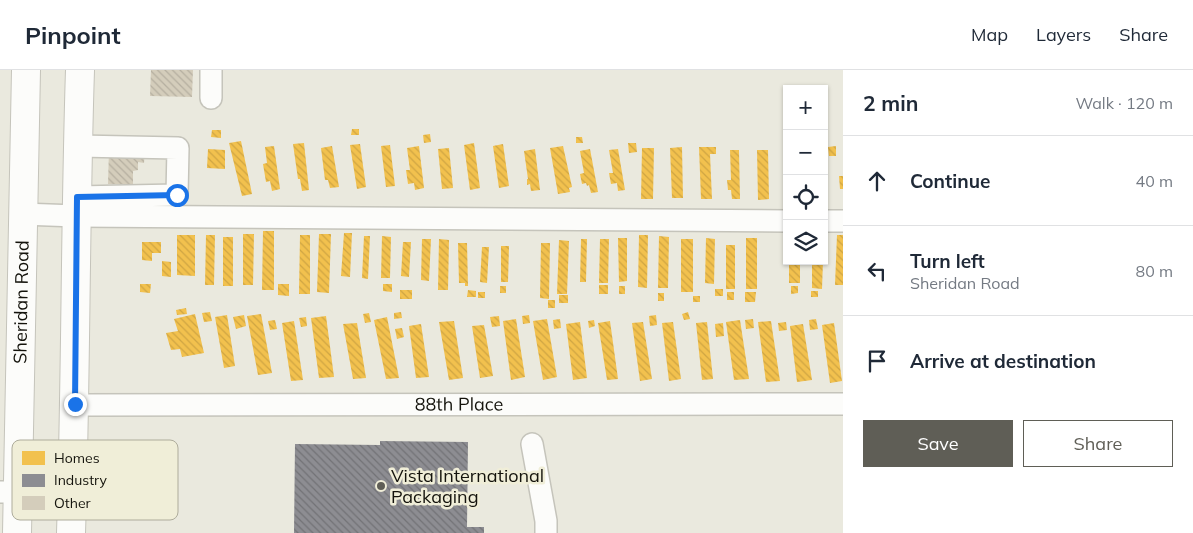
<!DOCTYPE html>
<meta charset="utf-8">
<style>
body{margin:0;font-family:Mulish,sans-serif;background:#f6f6f7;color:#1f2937}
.controls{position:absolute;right:15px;top:15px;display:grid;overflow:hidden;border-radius:0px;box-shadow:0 1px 4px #0004}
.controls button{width:45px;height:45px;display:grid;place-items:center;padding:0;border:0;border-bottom:1px solid #e0e1e3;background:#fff;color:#1f2937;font:25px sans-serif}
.stop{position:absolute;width:15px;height:15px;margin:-11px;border:4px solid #1a73e8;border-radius:50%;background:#fff}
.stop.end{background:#1a73e8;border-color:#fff;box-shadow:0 1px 5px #0008}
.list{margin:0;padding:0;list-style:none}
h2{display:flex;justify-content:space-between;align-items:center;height:65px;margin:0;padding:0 20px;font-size:21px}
h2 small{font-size:16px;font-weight:400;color:#747a83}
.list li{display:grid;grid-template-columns:32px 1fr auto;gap:15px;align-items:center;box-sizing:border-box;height:90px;padding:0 20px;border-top:1px solid #e0e1e3}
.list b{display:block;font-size:19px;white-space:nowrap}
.list p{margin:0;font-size:16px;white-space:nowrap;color:#747a83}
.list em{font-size:16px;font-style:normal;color:#747a83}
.actions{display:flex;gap:10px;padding:15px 20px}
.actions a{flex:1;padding:11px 0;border:1px solid #5f5e56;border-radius:0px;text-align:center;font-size:18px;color:#5f5e56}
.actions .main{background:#5f5e56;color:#fff}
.icon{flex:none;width:28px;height:28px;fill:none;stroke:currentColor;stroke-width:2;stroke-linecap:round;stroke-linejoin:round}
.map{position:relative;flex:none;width:843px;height:463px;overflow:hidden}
header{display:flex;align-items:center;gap:30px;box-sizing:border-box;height:70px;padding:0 25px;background:#fff;border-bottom:1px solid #e0e1e3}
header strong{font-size:24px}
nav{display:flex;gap:28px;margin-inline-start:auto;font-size:18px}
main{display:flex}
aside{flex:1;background:#fff}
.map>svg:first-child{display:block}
</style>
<header>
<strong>Pinpoint</strong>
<nav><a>Map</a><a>Layers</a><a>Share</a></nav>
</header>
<main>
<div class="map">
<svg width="843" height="463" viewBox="0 0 843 463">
<defs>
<pattern id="homes-back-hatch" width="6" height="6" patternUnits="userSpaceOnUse" patternTransform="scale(1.25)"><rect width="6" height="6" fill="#f2c14e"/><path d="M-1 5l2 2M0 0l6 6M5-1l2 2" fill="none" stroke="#cfa543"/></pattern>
<pattern id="industry-back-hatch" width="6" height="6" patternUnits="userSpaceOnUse" patternTransform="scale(1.25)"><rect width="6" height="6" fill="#8d8d92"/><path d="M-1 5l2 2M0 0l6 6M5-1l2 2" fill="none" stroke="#727276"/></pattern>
<pattern id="building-back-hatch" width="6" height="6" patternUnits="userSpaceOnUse" patternTransform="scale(1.25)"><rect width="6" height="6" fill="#d4cdbb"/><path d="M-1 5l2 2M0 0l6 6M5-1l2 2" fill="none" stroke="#b5afa0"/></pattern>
</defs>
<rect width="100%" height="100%" fill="#eae9de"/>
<path fill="url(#homes-back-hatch)" d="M352,59H359V65H351Z
M212,60H221V68L211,67Z
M430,64L431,72L424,73L423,65Z
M576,67H582L583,73H576Z
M241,71L252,124L242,126L229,73Z
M304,73L309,120L302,121L300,109H298L293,74Z
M474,73L480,118L470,120L464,75Z
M628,73H636L637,82L629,83Z
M360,74L366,117L357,119L350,75Z
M503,74L509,116L499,118L493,76Z
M390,75L395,116L386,117L381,76Z
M274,76L280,119L272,121L270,111L266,112L263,94L267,93L265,77Z
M332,76L339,117L330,118L328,110H325L321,78Z
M419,76L424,118L415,120L414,113L408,114L406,100H410L407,78Z
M563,76L572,117L569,118L570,122L558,124L550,78Z
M836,76V86H829L828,77Z
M682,77L683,128H672L670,78Z
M699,77H716V84H710L712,129H701Z
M449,78L453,118L442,119L438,79Z
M642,78H654L653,129H641Z
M208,79L225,80V99L207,98Z
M535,79L540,120L531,121L530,114L527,115V109H528L524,81Z
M590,79L598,122L591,123L589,115L587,116L586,113L582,114L580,104L584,103L580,81Z
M618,79L625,120L618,121L617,113L611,114L609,103H613L609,80Z
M730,80H739L740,129H732L731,120H728L727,110H731Z
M757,80H768L769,129L758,130Z
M839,106H843V119H840Z
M263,161H274V220H262Z
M344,163H352L350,207L341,206Z
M243,164H254L253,215H243Z
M319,164H331L329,223L317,222Z
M177,165H195V206L177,205Z
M206,165H215L214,215H205Z
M300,165H310V224H299Z
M639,165H648L647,218L638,217Z
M837,165H843V215H835Z
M364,166H370L368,209L362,208Z
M382,166L391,167L390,208H381Z
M659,166L669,167L668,218H658Z
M223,167H233V216H223Z
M618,168H627V211L619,212Z
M706,168L715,169L714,214L705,213Z
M746,168H757V219H746Z
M422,169H431L429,211L421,210Z
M439,169L449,170L448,220H438Z
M581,169H587L586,212H580Z
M600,169H609L608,213H599Z
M681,169H693V222H681Z
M559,170L569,171L567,224H557Z
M142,172H161V183H152V191L142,190Z
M403,172H411L409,207L401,206Z
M458,173H467L468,216H465V213H459Z
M541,173H550L549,229L540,228Z
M726,175H735V219H726Z
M501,176H509L508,212H501Z
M482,177H489L487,213L480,212Z
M162,191L171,192V207L162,206Z
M789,191H800V213H789Z
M812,191H823L822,219L812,218Z
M140,214H151L150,223L140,222Z
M278,214H289V226L278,225Z
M383,214H392V222L383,221Z
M599,215H608V224H599Z
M500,216H506V223H500Z
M619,216H625V224H619Z
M791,216H798V223L791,224Z
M715,219H723V226H715Z
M400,220H412V229H400Z
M468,220L476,221V227H467Z
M811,221H818V227H811Z
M478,222H485V228H478Z
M727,222H734V230H727Z
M745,222H756L755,232H745Z
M658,223H664V231H658Z
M559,225H568V233H559Z
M693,226H700V232H693Z
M548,230H555V238H548Z
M186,238L187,244L177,245L176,240Z
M210,242L212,251L204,252L202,243Z
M401,242L402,248L394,249V243Z
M688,242L690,249L684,250L682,244Z
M369,243L371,252L365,253L363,244Z
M195,244L204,283L182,287L180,279L171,280L166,263L178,261L174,249Z
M261,244L272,303L258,305L247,246Z
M227,245L235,296L224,298L215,247Z
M244,245L246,256L236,259L233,247Z
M529,245L530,253L523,254L522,246Z
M656,245L657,255L650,256L649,246Z
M326,246L334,307L319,308L311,248Z
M499,246L500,256L492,257L490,247Z
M306,247L307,256L301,257L299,248Z
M387,247L399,308L386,309L374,250Z
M516,249L525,307L511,310L503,251Z
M547,249L557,307L543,310L533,251Z
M560,249L561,258L554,259L553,250Z
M753,249L754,258L746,259L745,250Z
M816,249L818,259L810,260L809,250Z
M275,250L277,259L270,260L268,251Z
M594,250L595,256L589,258L588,251Z
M740,250L749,309L734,310L726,252Z
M294,251L303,310L291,311L282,253Z
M454,251L463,308L449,310L439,252Z
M610,251L618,309L607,310L598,253Z
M771,251L780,311L766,312L758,252Z
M580,252L587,308L573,310L566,254Z
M643,252L652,309L640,311L632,253Z
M673,252L681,309L669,311L662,253Z
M707,252L713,309L702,310L696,253Z
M786,252L787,260L779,261L778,253Z
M357,253L366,308L353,309L343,254Z
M723,253L724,266L716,267L715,254Z
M834,253L842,311L830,313L822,255Z
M421,254L429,307L416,308L409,256Z
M803,254L812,310L797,312L790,256Z
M484,255L493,306L480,308L472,256Z
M402,258L404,267L397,269L395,259Z"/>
<path fill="url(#industry-back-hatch)" d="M380,371L468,372L467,457H484V463H294L295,374L380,375Z"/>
<path fill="url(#building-back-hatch)" d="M151,0H193L192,27L150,26Z
M109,79H145L144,93L138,92V100L133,101V114H108Z"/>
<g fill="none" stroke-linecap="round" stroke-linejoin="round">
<g stroke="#c5c4bb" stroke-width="24">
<g id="minor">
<path d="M211,0V28"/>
<path d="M77,127L177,125L178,78L78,76"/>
<path d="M22,144L76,146L787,151"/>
<path d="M824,151H843"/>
<path id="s1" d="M75,335L843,334"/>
<path d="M532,374L546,451V463"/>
<path d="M0,422H18"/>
</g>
</g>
<g stroke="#c5c4bb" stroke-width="30">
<g id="major">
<path id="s2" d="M17,463L26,0"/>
<path d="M71,463C76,309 75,154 80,0"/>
</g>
</g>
<use href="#minor" stroke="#fcfcfa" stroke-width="21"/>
<use href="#major" stroke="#fcfcfa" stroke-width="28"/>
</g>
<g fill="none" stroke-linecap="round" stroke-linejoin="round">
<path stroke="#1a73e8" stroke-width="6" d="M75,334L77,127L177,125"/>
</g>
<circle fill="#5f5e56" stroke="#f0eed8" stroke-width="2" cx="381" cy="416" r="5"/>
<g text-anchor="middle" stroke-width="5" stroke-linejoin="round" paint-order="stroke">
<g font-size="18" fill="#14130c" stroke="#f0eed8">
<text dy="6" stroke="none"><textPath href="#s2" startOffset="231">Sheridan Road</textPath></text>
<text dy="6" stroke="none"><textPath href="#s1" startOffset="384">88th Place</textPath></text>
</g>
<g font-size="18" fill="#14130c" stroke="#f0eed8" text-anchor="start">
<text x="391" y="412">Vista International<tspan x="391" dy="21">Packaging</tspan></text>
</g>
</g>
<rect x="12" y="370" width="166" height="80" rx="8" fill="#f0eed8" stroke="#aeac9b" stroke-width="1"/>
<rect x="22" y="381" width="23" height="14" fill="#f2c14e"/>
<rect x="22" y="404" width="23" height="13" fill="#8d8d92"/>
<rect x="22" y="426" width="23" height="14" fill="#d4cdbb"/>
<g font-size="14" fill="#14130c">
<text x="54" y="393">Homes</text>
<text x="54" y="415">Industry</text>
<text x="54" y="438">Other</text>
</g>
</svg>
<div class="controls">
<button>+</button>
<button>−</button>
<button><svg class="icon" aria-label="locate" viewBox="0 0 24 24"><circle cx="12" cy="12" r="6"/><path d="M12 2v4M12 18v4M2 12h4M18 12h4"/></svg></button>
<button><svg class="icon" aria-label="layers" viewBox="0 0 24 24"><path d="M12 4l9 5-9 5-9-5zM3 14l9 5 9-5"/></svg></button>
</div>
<div class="stop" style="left:177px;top:125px"></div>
<div class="stop end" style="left:75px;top:334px"></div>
</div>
<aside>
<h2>2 min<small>Walk · 120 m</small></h2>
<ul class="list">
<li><svg class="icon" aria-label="ahead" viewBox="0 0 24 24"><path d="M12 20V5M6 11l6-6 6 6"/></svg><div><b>Continue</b></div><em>40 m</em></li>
<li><svg class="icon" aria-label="left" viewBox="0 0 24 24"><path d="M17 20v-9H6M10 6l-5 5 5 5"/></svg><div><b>Turn left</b><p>Sheridan Road</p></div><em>80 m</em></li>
<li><svg class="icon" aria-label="arrive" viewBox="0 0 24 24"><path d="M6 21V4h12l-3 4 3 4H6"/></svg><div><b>Arrive at destination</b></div></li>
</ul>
<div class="actions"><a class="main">Save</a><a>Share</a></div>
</aside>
</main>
